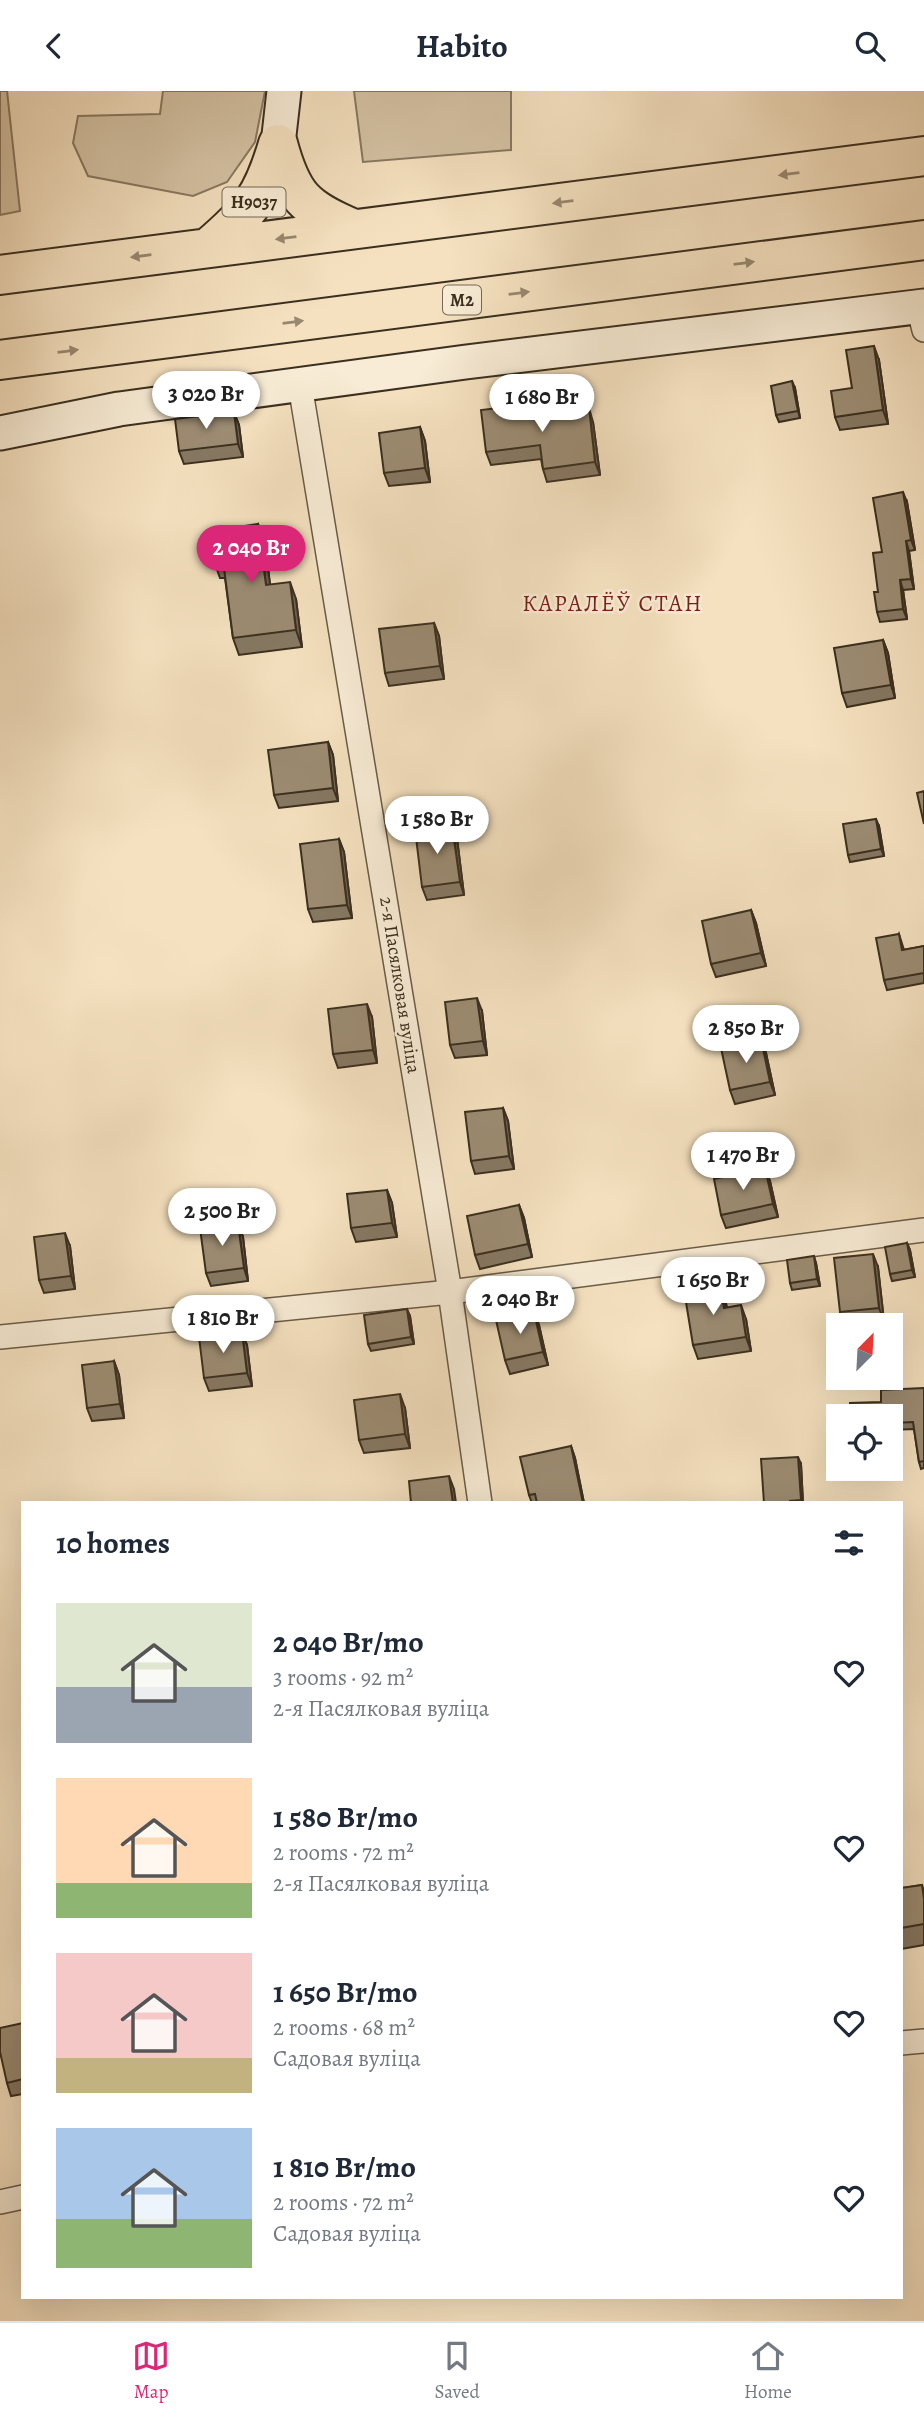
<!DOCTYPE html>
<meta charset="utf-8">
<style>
:root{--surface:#fff;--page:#f2f2f3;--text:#1f2937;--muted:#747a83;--line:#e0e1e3;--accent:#db2777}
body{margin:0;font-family:Alegreya,serif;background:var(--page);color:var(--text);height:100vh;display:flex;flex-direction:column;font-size:26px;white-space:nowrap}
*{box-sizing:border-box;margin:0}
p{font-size:23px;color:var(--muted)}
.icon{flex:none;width:38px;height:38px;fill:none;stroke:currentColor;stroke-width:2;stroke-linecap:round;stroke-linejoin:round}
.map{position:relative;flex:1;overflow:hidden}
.details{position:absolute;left:21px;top:1410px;width:882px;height:798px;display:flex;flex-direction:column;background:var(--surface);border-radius:0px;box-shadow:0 7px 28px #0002}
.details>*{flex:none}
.needle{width:46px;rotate:24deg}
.fabs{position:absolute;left:826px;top:1222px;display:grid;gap:14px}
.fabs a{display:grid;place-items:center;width:77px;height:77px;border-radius:0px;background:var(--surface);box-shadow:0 7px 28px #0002;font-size:35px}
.price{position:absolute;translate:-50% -60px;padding:0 16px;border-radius:24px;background:#fff;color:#222;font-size:23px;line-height:46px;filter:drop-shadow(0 2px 4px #0008)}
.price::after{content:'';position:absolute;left:50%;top:42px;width:21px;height:16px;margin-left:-10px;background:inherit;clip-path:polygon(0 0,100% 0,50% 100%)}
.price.on{background:var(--accent);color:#fff}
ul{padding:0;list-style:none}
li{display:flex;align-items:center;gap:21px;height:175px;padding:0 35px}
li span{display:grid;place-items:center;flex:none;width:196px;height:140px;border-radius:0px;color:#555}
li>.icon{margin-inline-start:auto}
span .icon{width:84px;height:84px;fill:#fffc;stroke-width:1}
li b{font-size:30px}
h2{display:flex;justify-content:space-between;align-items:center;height:84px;padding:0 35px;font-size:30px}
header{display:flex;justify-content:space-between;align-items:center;height:91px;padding:0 35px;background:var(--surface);font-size:32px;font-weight:700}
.dock{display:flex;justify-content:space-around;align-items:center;height:98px;border-top:2px solid var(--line);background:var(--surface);font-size:19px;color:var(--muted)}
.dock a{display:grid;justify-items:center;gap:4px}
.dock .on{color:var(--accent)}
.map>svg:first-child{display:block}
.green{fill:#d5c3a5;stroke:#887962;stroke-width:2}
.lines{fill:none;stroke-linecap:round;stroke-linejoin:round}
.minor-casing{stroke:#6a5c47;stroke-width:26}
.secondary-casing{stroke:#3b2f1f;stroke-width:37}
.trunk-casing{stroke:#3b2f1f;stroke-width:42}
.minor{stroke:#f8ecd6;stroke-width:23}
.secondary{stroke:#f8ecd6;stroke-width:33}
.trunk{stroke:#f5e1c0;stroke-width:38}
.wall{fill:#867863;stroke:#3b2f1f;stroke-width:2}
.shaded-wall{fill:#6d6250;stroke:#3b2f1f;stroke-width:2}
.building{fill:#9c8c73;stroke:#3b2f1f;stroke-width:2}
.oneway{fill:#988870}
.labels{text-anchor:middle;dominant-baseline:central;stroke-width:5;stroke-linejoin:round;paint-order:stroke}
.shield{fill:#f8ecd6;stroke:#746856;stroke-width:2}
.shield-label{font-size:18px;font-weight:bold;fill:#3b2f1f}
.street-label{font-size:19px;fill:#3b2f1f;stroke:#f8ecd6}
.quarter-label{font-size:23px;letter-spacing:2px;fill:#7a1f14;stroke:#f8ecd6}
</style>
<header><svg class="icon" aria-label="back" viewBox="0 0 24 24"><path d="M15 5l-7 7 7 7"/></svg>Habito<svg class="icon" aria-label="search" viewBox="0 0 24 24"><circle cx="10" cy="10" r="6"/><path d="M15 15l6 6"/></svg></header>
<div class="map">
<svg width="924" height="2230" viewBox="0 0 924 2230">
<rect width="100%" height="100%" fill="#f5e1c0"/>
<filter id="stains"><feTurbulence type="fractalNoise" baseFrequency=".00286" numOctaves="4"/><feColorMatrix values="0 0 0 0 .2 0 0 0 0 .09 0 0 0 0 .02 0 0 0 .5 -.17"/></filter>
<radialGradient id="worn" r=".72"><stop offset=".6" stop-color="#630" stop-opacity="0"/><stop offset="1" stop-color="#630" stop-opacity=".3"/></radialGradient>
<path class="green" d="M0 0H7L20 120 0 124Z
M163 0H265L255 51 227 91 193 105 88 85 73 52 78 25 160 23Z
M354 0H511V59L363 71Z"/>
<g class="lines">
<defs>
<path id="minor" d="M918 215 924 239
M300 294 450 1201 480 1412
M0 1246 450 1201 924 1139
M901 1952 924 1950
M0 2111 23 2106"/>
<path id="secondary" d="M278 53 284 0
M0 342 119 318 466 271 924 215"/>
<path id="trunk" d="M278 53C292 105 304 117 354 138
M209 156C250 121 263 105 278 53
M0 184 924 65
M0 269 924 149"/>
</defs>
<use href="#minor" class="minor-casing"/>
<use href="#secondary" class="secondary-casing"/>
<use href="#trunk" class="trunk-casing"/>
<use href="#minor" class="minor"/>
<use href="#secondary" class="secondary"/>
<use href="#trunk" class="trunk"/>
</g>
<path class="wall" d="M879 269 888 333 840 339 835 326 852 297Z
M795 297 800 327 779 331 776 324Z
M522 314 526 325 593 331 600 384 547 391 543 378 541 368 491 374 486 361Z
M234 321 239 334 243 366 184 373 179 360Z
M420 336 425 350 430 391 389 395 384 382Z
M907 411 915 459 909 460 914 498 903 499 907 528 880 531 877 521 882 461Z
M258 433 265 451 270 493 296 508 302 556 239 564 233 547 225 487H220L214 470Z
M434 532 439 545 444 588 389 595 385 582Z
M883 549 888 562 895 607 847 616 842 602Z
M328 651 333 664 338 710 279 717 274 704Z
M879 735 884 765 850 771 848 764Z
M457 747 464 804 427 809 422 796Z
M339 748 344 761 352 827 313 831 308 818Z
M751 819 756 832 766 875 716 886 711 873Z
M899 843 904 859 924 855V892L887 899 884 889Z
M482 920 487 964 455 967 450 954Z
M372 926 377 972 338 977 333 963Z
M766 962 775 1004 735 1013 730 999Z
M503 1017 508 1030 514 1078 475 1083 471 1070Z
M770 1090 778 1126 726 1137 721 1124Z
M387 1099 392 1112 397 1146 356 1151 351 1137Z
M519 1114 524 1127 532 1166 480 1178 475 1164Z
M243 1146 248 1190 211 1195 206 1182Z
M907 1152 910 1159 915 1186 892 1190 890 1183Z
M70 1155 75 1198 44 1202 39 1189Z
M816 1172 820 1195 792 1199 790 1192Z
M878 1176 884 1230 844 1234 840 1221Z
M720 1194 725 1207 727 1217 746 1228 751 1260 698 1268 693 1254Z
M534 1221 539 1234 548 1274 510 1283 505 1269Z
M410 1225 414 1253 371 1260 368 1253Z
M247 1254 252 1295 209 1300 204 1287Z
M114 1270 119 1284 124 1327 92 1330 87 1317Z
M924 1297V1377L921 1378 919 1371 914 1338 891 1339V1325L881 1311Z
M405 1317 410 1357 364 1362 359 1349Z
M571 1355 575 1367 584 1412H532L529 1404Z
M801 1373 803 1412H764Z
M922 1794 924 1801V1854L901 1858V1797Z
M23 1932V2003L11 2005 7 1992Z"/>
<path class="shaded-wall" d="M874 255 879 269 888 333 883 319Z
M792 290 795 297 800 327 798 320Z
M589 317 593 331 600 384 595 371Z
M234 321 239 334 243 366 238 353Z
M420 336 425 350 430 391 425 377Z
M903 401 907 411 915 459 911 449Z
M258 433 265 451 272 511 266 494Z
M906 450 909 460 914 498 911 488Z
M900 489 903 499 907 528 903 518Z
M290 491 296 508 302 556 296 539Z
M434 532 439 545 444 588 440 575Z
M883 549 888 562 895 607 891 594Z
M328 651 333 664 338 710 333 697Z
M876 728 879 735 884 765 881 758Z
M452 734 457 747 464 804 460 791Z
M339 748 344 761 352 827 347 814Z
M751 819 756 832 766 875 761 862Z
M477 907 482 920 487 964 483 950Z
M367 913 372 926 377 972 373 959Z
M761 948 766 962 775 1004 770 991Z
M503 1017 508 1030 514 1078 509 1065Z
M765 1077 770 1090 778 1126 773 1113Z
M387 1099 392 1112 397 1146 392 1132Z
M519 1114 524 1127 532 1166 528 1153Z
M238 1133 243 1146 248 1190 244 1177Z
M65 1142 70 1155 75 1198 71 1185Z
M907 1152 910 1159 915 1186 912 1179Z
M873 1163 878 1176 884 1230 879 1217Z
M814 1165 816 1172 820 1195 817 1188Z
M720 1194 725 1207 729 1231 724 1217Z
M741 1214 746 1228 751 1260 746 1246Z
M407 1218 410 1225 414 1253 411 1246Z
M534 1221 539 1234 548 1274 543 1261Z
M242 1241 247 1254 252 1295 247 1282Z
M114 1270 119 1284 124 1327 120 1313Z
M400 1303 405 1317 410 1357 405 1343Z
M571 1355 575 1367 584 1412H583Z
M798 1366 801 1373 803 1412H802L801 1409Z
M449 1385 454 1398 456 1412H453Z"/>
<path class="building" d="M874 255 883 319 835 326 831 300 852 297 846 259Z
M792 290 798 320 776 324 771 295Z
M522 314 524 325 589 317 595 371 543 378 540 354 486 361 481 319Z
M234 321 238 353 179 360 175 328Z
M420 336 425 377 384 382 379 342Z
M903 401 911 449 906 450 911 488 900 489 903 518 877 521 874 501H878L873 462 882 461 873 407Z
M258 433 266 494 290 491 296 539 233 547 223 469 214 470 210 440Z
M434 532 440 575 385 582 379 538Z
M883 549 891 594 842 602 834 557Z
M328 651 333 697 274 704 268 659Z
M924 700V733L917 702Z
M876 728 881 758 848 764 843 733Z
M452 734 460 791 422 796 415 738Z
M339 748 347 814 308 818 300 753Z
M751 819 761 862 711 873 702 830Z
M899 843 902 859 924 855V882L884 889 876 847Z
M477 907 483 950 450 954 445 911Z
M367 913 373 959 333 963 328 918Z
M761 948 770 991 730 999 721 957Z
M503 1017 509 1065 471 1070 465 1021Z
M765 1077 773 1113 721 1124 714 1088Z
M387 1099 392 1132 351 1137 347 1103Z
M519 1114 528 1153 475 1164 467 1125Z
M238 1133 244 1177 206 1182 200 1137Z
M65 1142 71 1185 39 1189 34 1146Z
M907 1152 912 1179 890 1183 885 1156Z
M873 1163 879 1217 840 1221 834 1167Z
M814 1165 817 1188 790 1192 787 1169Z
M720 1194 724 1217 741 1214 746 1246 693 1254 684 1199Z
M407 1218 411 1246 368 1253 364 1224Z
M534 1221 543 1261 505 1269 496 1229Z
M242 1241 247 1282 204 1287 199 1246Z
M114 1270 120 1313 87 1317 82 1274Z
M924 1297V1370L919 1371 913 1331 891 1332V1325H850V1312L881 1311V1299Z
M400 1303 405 1343 359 1349 354 1309Z
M571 1355 583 1412H537L535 1403 529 1404 520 1366Z
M798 1366 801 1409 790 1410V1412H764L761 1368Z
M449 1385 453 1412H411L409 1390Z
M922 1794 924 1808V1833L901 1837V1797Z
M23 1932V1988L7 1992 0 1961V1937Z"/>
<defs><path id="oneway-solid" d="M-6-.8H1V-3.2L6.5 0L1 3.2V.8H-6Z" transform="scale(1.75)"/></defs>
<g class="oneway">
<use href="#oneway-solid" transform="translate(789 83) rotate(173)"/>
<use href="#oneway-solid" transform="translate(563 111) rotate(173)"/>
<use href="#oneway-solid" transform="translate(286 147) rotate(173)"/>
<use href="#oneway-solid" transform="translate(141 165) rotate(172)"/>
<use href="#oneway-solid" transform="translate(744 172) rotate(-7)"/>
<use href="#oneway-solid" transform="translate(519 202) rotate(-7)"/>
<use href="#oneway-solid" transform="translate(293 231) rotate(-7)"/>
<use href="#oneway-solid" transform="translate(68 260) rotate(-7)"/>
</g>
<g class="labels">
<g class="shield">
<rect x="222.5" y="96.5" width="63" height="29" rx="5"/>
<rect x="443" y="194.5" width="38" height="29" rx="5"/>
</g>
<g class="shield-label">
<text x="254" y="111">Н9037</text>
<text x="462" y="209">М2</text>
</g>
<g class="street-label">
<text transform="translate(400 894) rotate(81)">2-я Пасялковая вуліца</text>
</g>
<g class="quarter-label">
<text x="613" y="512">КАРАЛЁЎ СТАН</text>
</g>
</g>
<rect width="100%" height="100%" filter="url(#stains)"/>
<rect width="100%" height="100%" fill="url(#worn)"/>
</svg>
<div class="fabs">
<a><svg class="needle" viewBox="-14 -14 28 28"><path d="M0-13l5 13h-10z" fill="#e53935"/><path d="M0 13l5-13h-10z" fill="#747a83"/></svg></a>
<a><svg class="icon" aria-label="locate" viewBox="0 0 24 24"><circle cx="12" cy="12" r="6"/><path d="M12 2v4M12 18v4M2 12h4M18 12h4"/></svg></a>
</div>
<b class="price" style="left:206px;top:340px">3 020 Br</b>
<b class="price" style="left:542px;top:343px">1 680 Br</b>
<b class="price on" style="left:251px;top:494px">2 040 Br</b>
<b class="price" style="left:437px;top:765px">1 580 Br</b>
<b class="price" style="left:746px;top:974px">2 850 Br</b>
<b class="price" style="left:743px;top:1101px">1 470 Br</b>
<b class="price" style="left:222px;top:1157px">2 500 Br</b>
<b class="price" style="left:713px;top:1226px">1 650 Br</b>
<b class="price" style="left:520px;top:1245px">2 040 Br</b>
<b class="price" style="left:223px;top:1264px">1 810 Br</b>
<section class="details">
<h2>10 homes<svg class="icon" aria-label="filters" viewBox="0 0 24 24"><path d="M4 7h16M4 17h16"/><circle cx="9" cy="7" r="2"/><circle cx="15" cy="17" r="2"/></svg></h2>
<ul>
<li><span style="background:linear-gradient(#dfe7d0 60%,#9aa5b1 0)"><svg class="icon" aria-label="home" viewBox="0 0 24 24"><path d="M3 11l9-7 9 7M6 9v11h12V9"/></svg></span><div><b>2 040 Br/mo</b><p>3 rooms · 92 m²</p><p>2-я Пасялковая вуліца</p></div><svg class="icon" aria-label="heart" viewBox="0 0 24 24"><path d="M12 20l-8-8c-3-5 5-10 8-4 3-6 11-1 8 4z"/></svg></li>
<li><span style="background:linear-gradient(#ffd9b3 75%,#8fb573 0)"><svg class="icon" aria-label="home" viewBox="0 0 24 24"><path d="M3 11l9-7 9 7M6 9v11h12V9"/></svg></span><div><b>1 580 Br/mo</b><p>2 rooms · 72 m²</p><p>2-я Пасялковая вуліца</p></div><svg class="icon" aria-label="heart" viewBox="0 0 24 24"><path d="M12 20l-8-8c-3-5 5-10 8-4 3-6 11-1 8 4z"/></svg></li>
<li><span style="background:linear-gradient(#f6c9c9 75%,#c2b280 0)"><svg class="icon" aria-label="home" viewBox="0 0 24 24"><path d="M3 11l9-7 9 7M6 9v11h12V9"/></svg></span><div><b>1 650 Br/mo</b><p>2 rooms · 68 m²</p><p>Садовая вуліца</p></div><svg class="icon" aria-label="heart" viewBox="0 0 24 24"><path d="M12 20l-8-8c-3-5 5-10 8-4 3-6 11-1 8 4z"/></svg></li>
<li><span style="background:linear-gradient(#a9c7e8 65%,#8fb573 0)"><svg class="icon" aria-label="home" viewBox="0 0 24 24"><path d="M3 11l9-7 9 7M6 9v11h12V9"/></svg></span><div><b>1 810 Br/mo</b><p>2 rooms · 72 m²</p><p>Садовая вуліца</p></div><svg class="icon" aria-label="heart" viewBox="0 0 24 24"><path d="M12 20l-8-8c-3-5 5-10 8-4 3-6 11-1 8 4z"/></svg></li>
</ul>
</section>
</div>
<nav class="dock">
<a class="on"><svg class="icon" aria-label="map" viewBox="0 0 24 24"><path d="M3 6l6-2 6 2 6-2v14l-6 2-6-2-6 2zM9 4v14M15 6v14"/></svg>Map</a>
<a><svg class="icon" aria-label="saved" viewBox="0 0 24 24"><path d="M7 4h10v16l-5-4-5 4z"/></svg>Saved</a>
<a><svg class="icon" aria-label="home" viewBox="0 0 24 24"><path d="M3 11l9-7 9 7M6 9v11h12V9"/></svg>Home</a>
</nav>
